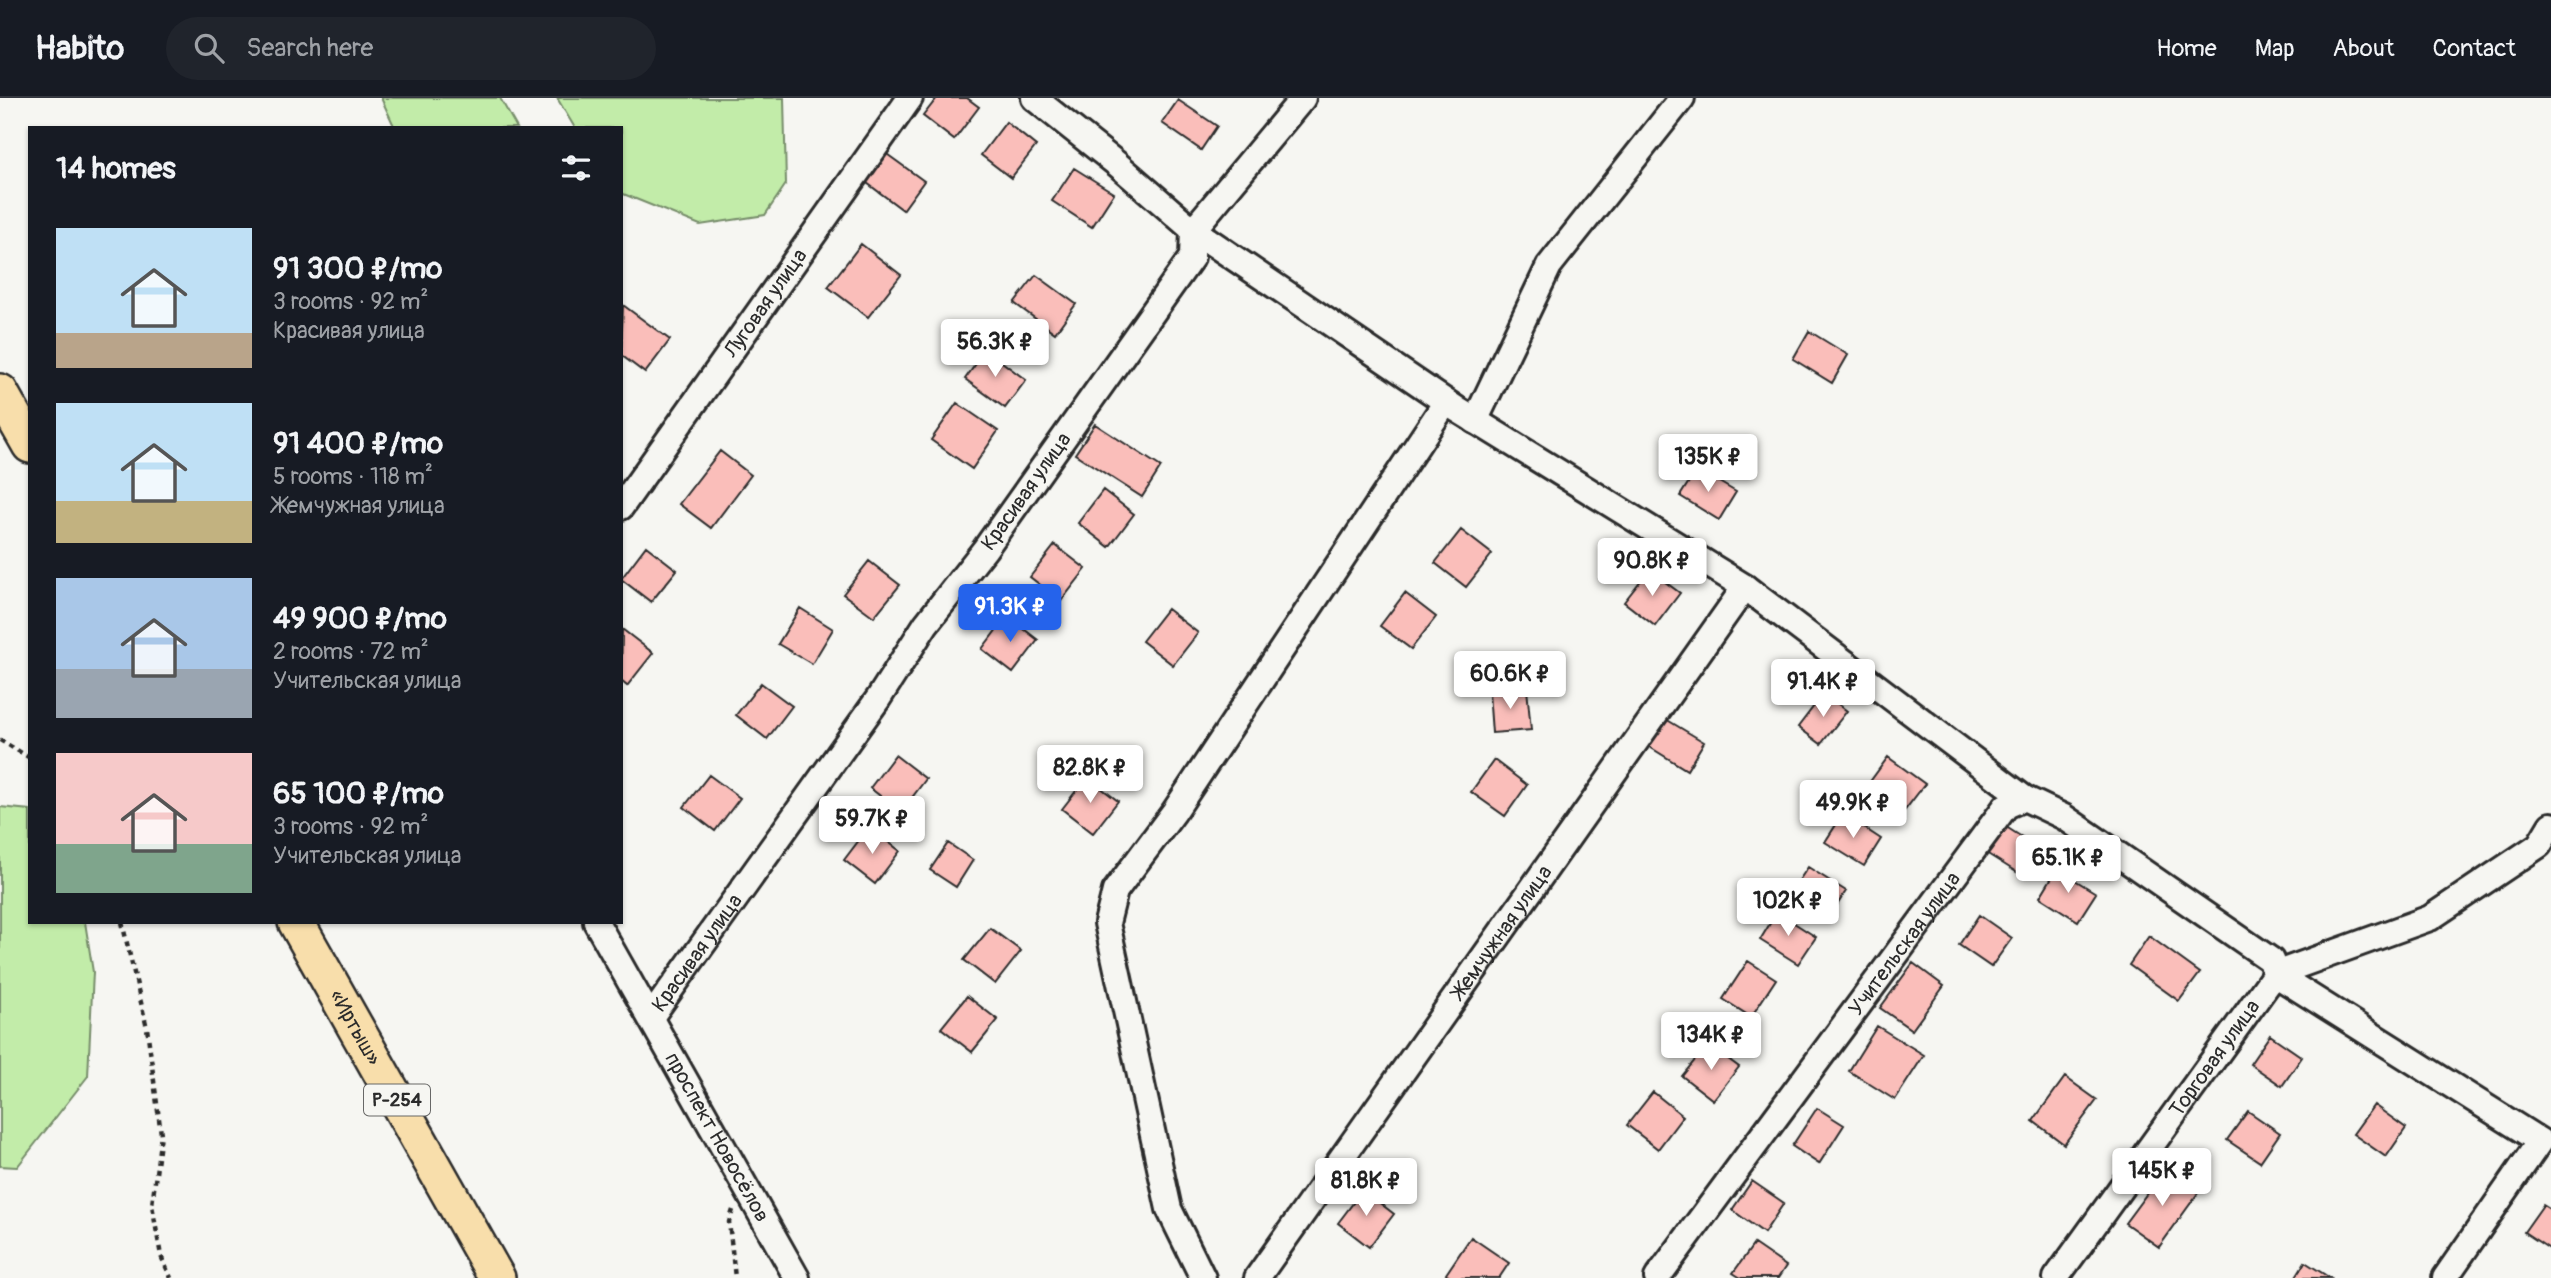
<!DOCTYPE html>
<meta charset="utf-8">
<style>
:root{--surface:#171b24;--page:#20242c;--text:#f1f3f6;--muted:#9ea1a6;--line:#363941;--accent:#2563eb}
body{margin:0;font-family:Pangolin,sans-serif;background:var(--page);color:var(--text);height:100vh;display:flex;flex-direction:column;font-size:26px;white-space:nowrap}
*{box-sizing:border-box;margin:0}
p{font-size:23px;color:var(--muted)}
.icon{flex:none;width:38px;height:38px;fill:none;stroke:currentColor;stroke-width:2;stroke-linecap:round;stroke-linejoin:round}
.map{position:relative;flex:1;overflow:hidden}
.panel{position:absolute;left:28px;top:28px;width:595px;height:798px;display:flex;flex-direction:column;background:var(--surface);border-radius:0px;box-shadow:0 2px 5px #0004}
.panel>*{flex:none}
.price{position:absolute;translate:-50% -60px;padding:0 16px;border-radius:7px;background:#fff;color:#222;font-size:23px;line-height:46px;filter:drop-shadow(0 2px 4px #0008)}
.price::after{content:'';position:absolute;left:50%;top:42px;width:21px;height:16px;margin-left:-10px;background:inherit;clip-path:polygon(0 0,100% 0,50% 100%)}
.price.active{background:var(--accent);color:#fff}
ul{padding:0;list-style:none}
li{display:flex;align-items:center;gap:21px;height:175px;padding:0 28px}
li span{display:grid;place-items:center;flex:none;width:196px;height:140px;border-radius:0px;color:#555}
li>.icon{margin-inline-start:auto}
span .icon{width:84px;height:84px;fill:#fffc;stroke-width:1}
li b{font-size:30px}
h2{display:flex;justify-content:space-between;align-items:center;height:84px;padding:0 28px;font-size:30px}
header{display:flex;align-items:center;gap:42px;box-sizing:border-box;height:98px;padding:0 35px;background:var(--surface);border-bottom:2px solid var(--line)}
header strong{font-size:33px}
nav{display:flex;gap:38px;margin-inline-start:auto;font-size:24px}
.search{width:490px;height:63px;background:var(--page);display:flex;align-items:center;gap:18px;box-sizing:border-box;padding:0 24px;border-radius:38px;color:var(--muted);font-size:26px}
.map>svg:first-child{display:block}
.green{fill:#c2eca9;stroke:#768c6a;stroke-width:2}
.building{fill:#fabeba;stroke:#2b2b2b;stroke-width:2}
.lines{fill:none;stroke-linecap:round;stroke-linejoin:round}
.minor-casing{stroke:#2b2b2b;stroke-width:30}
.highway-casing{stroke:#2b2b2b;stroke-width:40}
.path{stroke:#2b2b2b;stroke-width:4.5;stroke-dasharray:5 5;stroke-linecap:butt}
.minor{stroke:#f6f6f2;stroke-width:24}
.highway{stroke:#f8deab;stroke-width:35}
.labels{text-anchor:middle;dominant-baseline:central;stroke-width:7;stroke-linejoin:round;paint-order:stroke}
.shield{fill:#f6f6f2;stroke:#686867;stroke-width:2}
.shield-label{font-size:19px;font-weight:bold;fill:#2b2b2b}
.street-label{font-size:21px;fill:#2b2b2b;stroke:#f6f6f2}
</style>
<header>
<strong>Habito</strong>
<div class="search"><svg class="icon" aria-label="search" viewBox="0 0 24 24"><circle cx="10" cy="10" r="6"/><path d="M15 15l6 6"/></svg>Search here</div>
<nav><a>Home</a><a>Map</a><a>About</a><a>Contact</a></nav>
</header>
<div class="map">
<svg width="2551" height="1180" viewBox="0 0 2551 1180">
<rect width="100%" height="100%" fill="#f6f6f2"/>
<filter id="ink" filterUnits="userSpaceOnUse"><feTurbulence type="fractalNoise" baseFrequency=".0143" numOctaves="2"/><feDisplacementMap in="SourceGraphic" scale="14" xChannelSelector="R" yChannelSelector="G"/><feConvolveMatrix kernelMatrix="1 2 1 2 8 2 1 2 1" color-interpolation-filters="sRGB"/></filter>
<g filter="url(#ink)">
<path class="green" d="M381 0H500L517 30H395Z
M557 0H784L786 86 765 117 700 127 621 95V30H575Z
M0 709 30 712V824H85L93 874 88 978 17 1069 0 1068Z"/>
<path class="building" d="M937 0H967L979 9 954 42 923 18Z
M1178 2 1217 28 1201 52 1162 25Z
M1006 24 1036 48 1011 80 981 57Z
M884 54 924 83 903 112 863 82Z
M1074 70 1114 95 1092 129 1052 103Z
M861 146 901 177 868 219 828 189Z
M1036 177 1076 206 1055 235 1014 205Z
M623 207 670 242 645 275 621 257Z
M1809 233 1848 257 1832 285 1793 261Z
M986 252 1026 282 1005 310 965 281Z
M957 305 998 333 972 371 931 342Z
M1095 326 1161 369 1142 399 1075 356Z
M720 353 751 377 711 430 679 406Z
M1697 371 1736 394 1719 422 1680 398Z
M1103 392 1134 416 1109 449 1078 425Z
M1461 432 1492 456 1466 489 1435 465Z
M1055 447 1086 471 1061 503 1030 479Z
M646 448 677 472 651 504 621 481Z
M869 463 900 487 874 519 843 496Z
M1649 472 1680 495 1655 528 1624 504Z
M1405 495 1436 519 1411 551 1380 528Z
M800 510 833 531 812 566 778 546Z
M1167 511 1198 535 1173 567 1142 543Z
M1007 518 1038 542 1013 575 982 551Z
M622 531 653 555 627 588 621 583Z
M761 585 792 608 767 641 736 617Z
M1527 591 1531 632 1492 635 1489 594Z
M1824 595 1847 613 1821 646 1798 629Z
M1664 620 1704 644 1687 672 1648 648Z
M895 657 926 681 901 714 870 690Z
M1888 659 1925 686 1905 712 1869 685Z
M1494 662 1527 687 1505 718 1471 694Z
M709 677 740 700 715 733 684 709Z
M1087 679 1118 703 1093 735 1062 711Z
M1843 716 1881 741 1864 768 1825 744Z
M2000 725 2039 750 2021 777 1983 753Z
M869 729 900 753 875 786 844 762Z
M948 745 973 762 956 789 930 772Z
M1808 769 1846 793 1829 820 1790 796Z
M2057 771 2096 795 2078 823 2040 799Z
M1777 814 1816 839 1798 866 1760 842Z
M1979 817 2012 840 1991 869 1959 847Z
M990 830 1021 853 995 886 964 862Z
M2149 838 2200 875 2179 903 2129 867Z
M1748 863 1776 881 1751 919 1723 901Z
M1913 865 1944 888 1912 932 1880 910Z
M967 898 998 922 972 954 941 930Z
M1877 928 1924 957 1895 1002 1849 973Z
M2270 937 2302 959 2282 988 2250 966Z
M1708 946 1739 969 1713 1002 1682 978Z
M2065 979 2097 1002 2064 1046 2033 1023Z
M1653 994 1683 1018 1658 1051 1627 1027Z
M2374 1007 2406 1030 2386 1059 2353 1036Z
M1817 1010 1844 1027 1819 1066 1792 1048Z
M2248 1013 2280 1035 2260 1064 2227 1042Z
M2165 1071 2198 1095 2159 1149 2125 1125Z
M1752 1083 1784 1105 1764 1135 1732 1112Z
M1363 1092 1394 1116 1369 1149 1338 1125Z
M2543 1107 2551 1112V1152L2524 1134Z
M1471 1139 1509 1165 1499 1180H1451L1446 1176Z
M1754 1146 1786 1168 1778 1180H1741L1733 1175Z
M2305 1164 2330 1180H2295Z"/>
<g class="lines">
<defs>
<g id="minor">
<path d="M1303 0 1193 132 1458 312 1745 489 2024 700"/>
<path d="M1475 323 1549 168 1682 0"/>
<path id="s1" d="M621 409 910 0"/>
<path id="s2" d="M596 824 797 1180"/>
<path d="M2275 876 2540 1043 2445 1180"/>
<path d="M2275 876 2430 820 2539 747 2551 727"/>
<path id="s3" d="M651 919 878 601 926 526 985 451 1192 159 1193 132 1117 66 1034 0"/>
<path d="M1203 1180 1169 1111 1107 825 1115 793 1174 714 1446 304"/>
<path id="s4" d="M1257 1180 1745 489"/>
<path id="s5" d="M1657 1180 2006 708 2024 700 2064 719 2271 862 2275 876"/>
<path id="s6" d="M2056 1180 2275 876"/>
</g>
<g id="highway">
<path d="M0 294 30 347"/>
<path id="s7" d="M296 824 497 1180"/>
</g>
</defs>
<use href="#minor" class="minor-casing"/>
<use href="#highway" class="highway-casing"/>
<path class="path" d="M0 642 30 660
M122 824 147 930 161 1036 152 1107 161 1158 171 1180
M733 1112 729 1124 735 1180"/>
<use href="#minor" class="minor"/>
<use href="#highway" class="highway"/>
</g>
</g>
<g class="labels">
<rect class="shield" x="364" y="986.5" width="66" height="31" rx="5"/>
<g class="shield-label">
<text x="397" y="1002">Р-254</text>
</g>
<g class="street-label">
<text stroke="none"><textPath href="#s1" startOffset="250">Луговая улица</textPath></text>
<text stroke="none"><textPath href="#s3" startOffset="646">Красивая улица</textPath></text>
<text stroke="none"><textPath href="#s4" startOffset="424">Жемчужная улица</textPath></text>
<text stroke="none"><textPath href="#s5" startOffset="416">Учительская улица</textPath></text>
<text stroke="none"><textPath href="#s3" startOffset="79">Красивая улица</textPath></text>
<text stroke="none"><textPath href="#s7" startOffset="121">«Иртыш»</textPath></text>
<text stroke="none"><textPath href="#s6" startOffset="271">Торговая улица</textPath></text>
<text stroke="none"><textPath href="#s2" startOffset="247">проспект Новосёлов</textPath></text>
</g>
</g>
</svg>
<b class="price" style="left:995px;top:281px">56.3K ₽</b>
<b class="price" style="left:1708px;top:396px">135K ₽</b>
<b class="price" style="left:1652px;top:500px">90.8K ₽</b>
<b class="price active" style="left:1010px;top:546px">91.3K ₽</b>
<b class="price" style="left:1510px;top:613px">60.6K ₽</b>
<b class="price" style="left:1823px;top:621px">91.4K ₽</b>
<b class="price" style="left:1090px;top:707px">82.8K ₽</b>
<b class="price" style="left:1853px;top:742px">49.9K ₽</b>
<b class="price" style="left:872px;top:758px">59.7K ₽</b>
<b class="price" style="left:2068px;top:797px">65.1K ₽</b>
<b class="price" style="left:1788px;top:840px">102K ₽</b>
<b class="price" style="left:1711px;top:974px">134K ₽</b>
<b class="price" style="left:2162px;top:1110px">145K ₽</b>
<b class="price" style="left:1366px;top:1120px">81.8K ₽</b>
<section class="panel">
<h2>14 homes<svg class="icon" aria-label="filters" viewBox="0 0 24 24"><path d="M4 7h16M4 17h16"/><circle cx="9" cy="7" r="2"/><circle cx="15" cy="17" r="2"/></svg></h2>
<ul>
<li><span style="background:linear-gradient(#bfe0f5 75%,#b9a48a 0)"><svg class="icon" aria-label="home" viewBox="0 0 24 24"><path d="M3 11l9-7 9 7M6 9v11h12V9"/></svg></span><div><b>91 300 ₽/mo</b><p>3 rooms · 92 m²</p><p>Красивая улица</p></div></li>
<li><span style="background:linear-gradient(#bfe0f5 70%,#c2b280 0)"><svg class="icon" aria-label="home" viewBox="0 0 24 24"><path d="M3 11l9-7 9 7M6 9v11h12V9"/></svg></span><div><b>91 400 ₽/mo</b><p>5 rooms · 118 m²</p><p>Жемчужная улица</p></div></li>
<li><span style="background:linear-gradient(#a9c7e8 65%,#9aa5b1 0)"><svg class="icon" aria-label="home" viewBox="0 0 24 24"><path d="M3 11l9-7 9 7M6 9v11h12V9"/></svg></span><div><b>49 900 ₽/mo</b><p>2 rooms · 72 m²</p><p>Учительская улица</p></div></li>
<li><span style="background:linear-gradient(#f6c9c9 65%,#7fa58c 0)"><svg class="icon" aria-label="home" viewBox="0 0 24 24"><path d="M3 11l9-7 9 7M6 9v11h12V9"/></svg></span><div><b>65 100 ₽/mo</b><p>3 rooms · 92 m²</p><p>Учительская улица</p></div></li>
</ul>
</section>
</div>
